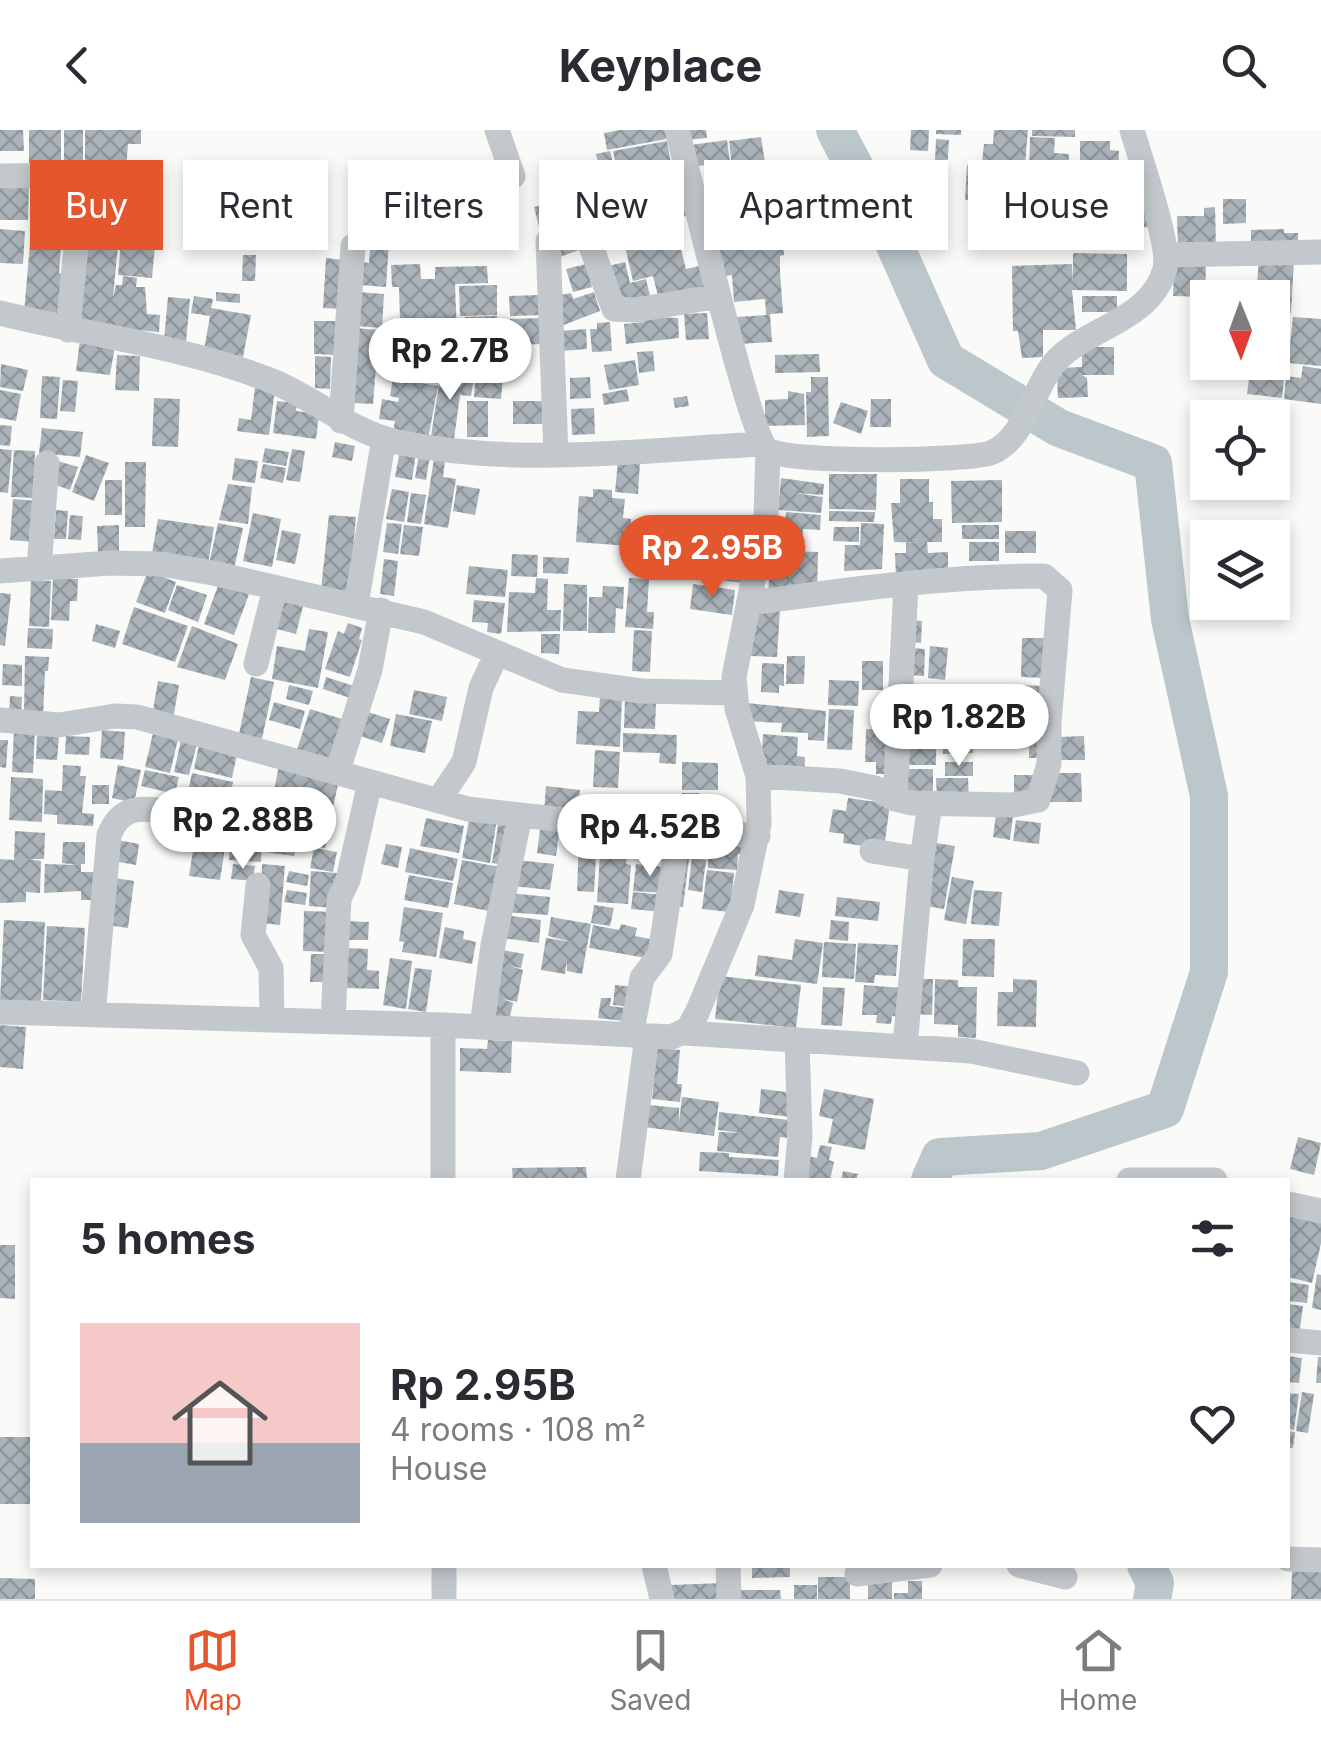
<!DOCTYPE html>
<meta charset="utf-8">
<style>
:root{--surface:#fff;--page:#f7f7f7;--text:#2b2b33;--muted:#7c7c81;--line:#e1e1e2;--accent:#e4572e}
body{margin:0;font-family:Inter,sans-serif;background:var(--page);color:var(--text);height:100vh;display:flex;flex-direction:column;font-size:38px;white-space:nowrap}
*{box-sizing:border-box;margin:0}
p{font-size:32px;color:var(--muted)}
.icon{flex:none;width:55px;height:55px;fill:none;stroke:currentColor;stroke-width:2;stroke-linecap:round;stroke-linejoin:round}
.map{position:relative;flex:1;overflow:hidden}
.drawer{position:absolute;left:30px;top:1048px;width:1260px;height:390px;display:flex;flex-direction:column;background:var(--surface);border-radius:0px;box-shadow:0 5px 15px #0003}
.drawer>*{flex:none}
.hud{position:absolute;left:30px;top:30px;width:1262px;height:90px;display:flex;gap:20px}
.needle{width:65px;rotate:179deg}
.controls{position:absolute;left:1190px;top:150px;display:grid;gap:20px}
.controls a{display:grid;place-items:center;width:100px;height:100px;border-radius:0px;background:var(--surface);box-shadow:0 5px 15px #0003;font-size:50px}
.price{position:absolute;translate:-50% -85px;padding:0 22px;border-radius:35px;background:#fff;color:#222;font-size:32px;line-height:65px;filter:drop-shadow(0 2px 5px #0008)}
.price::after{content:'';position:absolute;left:50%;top:60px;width:30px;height:22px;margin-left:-15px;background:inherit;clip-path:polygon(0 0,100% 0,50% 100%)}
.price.selected{background:var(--accent);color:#fff}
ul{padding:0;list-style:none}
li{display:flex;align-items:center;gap:30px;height:250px;padding:0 50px}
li+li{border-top:2px solid var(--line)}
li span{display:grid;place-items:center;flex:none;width:280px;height:200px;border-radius:0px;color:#555}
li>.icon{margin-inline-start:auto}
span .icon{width:120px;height:120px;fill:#fffc;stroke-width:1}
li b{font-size:42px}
h2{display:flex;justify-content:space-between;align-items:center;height:120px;padding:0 50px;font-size:42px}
.chip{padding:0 35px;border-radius:0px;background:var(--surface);box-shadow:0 5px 15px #0003;font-size:35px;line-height:90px}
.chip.selected{background:var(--accent);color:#fff}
header{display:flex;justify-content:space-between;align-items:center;height:130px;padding:0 50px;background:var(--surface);font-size:45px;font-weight:700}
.tab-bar{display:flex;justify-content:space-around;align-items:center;height:140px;border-top:2px solid var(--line);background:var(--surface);font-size:28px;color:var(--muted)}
.tab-bar a{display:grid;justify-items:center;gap:5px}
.tab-bar .selected{color:var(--accent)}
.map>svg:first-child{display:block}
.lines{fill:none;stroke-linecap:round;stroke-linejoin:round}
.river{stroke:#bbc7cb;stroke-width:38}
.building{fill:url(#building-cross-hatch)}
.minor{stroke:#c3c8cc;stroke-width:25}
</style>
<header><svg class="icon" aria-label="back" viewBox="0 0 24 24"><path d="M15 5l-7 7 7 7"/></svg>Keyplace<svg class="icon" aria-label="search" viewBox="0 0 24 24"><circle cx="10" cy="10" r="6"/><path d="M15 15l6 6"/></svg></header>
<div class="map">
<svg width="1321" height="1469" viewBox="0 0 1321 1469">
<defs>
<pattern id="building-cross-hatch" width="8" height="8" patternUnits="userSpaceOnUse" patternTransform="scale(2.5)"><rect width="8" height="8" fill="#aab3b9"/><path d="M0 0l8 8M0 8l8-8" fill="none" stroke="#8e969c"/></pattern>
</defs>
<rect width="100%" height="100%" fill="#fafaf8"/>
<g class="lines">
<path class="river" d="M835 0 889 102 946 230 1059 298 1153 333 1170 489 1209 666V842L1165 979 1041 1021 940 1027 930 1050
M1146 1435 1155 1453 1152 1469"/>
</g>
<path class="building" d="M0 0H23L24 21H0Z
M29 0H61V40H29Z
M64 0H83V37H64Z
M85 0H141V14H128L126 40H85Z
M620 0H665L667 9 607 20 604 3Z
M685 0H706L707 8 686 10Z
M911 0H929L928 21 910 20Z
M936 0H961V5L936 4Z
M994 0H1028L1025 34 982 32 984 14H993Z
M1032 0H1075V7L1032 6Z
M761 7 765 33 732 37 729 11Z
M1030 7 1055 8 1054 23 1069 24 1066 76 1033 75 1034 43H1029Z
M936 9 949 10 947 41 925 40 926 30 935 31Z
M727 10 731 39 752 37 754 50 745 51 748 75 704 81V43L712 42 711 34 693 37 691 15Z
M667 11 672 40 619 50 613 21Z
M1080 11H1110V20L1119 21 1118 46 1080 45Z
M610 21 615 41 601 44 596 24Z
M967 35 1022 37 1021 72 965 70Z
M681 42 691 85 663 91 653 49Z
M34 52 59 54 56 98 31 96Z
M0 53 29 54 28 90H0Z
M115 67 149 68 148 112 114 111Z
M609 68 620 107 604 111 594 73Z
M64 69 87 70 85 104 62 102Z
M1223 69H1246V93L1223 94Z
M565 70 569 88 556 91 559 101 541 105 534 77Z
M1105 71 1141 72 1140 79H1145V88H1152L1151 97 1103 98 1144 99 1143 118 1075 115 1076 77 1104 78Z
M89 73H111L112 111H90Z
M240 74 241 90 193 93 192 76Z
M767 76 769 109H783L784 125 780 126V142L783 183 770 184 772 212 738 214 737 187 766 185 765 169 734 172 732 145 725 146 723 130H716L715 80Z
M1215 77 1216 117 1178 118 1177 86H1204V78Z
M643 98 645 107 676 100 686 139 704 135 710 157 659 170 653 146 633 151 622 103Z
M0 99 25 101 23 134 0 133Z
M1284 99V103H1298V120L1251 121V100Z
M572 100 579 120 560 127 553 107Z
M31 102 62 104 59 143 67 144 64 186 24 183Z
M371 109 389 110 386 157 360 155 362 132 369 133Z
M84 112 118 115 113 168 116 155H122L123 146 137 148 136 157H145L147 184 160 185 159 202 74 194Z
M121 113 155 115 152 148 118 145Z
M1073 123 1127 124V161L1072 160 1076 200H1043V227L1022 228 1018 201H1013L1012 136 1072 134 1073 154Z
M243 125H256L255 151H242Z
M326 128 342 130 339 179 323 178Z
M1259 129 1294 130 1291 183 1272 182V168H1261L1262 155H1257Z
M625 132 630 153 646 149 651 170 618 178 608 136Z
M1174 133 1206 134 1205 167 1173 166Z
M420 134 421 149H435V137L487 136 488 153 455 154 457 206 436 207V188L400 190 399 157H392L391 135Z
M586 134 592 157 573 162 566 139Z
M497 155V185L460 186 459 156Z
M216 162 240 164V173L216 171Z
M359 162 384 164 382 198 357 196Z
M594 162 600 181 561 196 558 172 563 171 561 165 571 163 573 169Z
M539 165 544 185 510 186 509 166Z
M194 166 213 169 211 178 251 185 243 227 204 220 210 186 191 183Z
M1082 166H1117V182H1082Z
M168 167 190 169 186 212 164 210Z
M707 183 709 209 686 210 684 184Z
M1272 185 1290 187 1288 210 1272 208Z
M497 186 498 201H465V187Z
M644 187 678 188 679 208 626 214 624 194 644 192Z
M1293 187 1321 189V236L1288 233Z
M543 188 544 214 511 215 510 189Z
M314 191H342L336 225 314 224Z
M610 192 612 221 592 222 590 199H597V193Z
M354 198 379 200 373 274 351 273Z
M586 199 587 219 561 221 559 201Z
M387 200 406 201 405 222 386 221Z
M80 210 115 216 110 245 76 241Z
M1082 217H1114V245H1082L1087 248 1088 267 1058 268 1057 245H1062L1061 238 1082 237Z
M653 221 655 241 639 243 637 222Z
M404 223 424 224 423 248 402 247Z
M819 224 820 242 775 243V225Z
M117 225 140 226 139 261 115 260Z
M315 226 331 227 330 259 315 258Z
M635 230 639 255 609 260 604 235Z
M477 232 504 234 501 269 474 267Z
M1221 232H1247L1246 239 1221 237Z
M1 234 28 240 23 261 0 257Z
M1251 235 1285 239 1282 268 1247 264Z
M1303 236 1321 239V274L1284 269 1286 246 1301 248Z
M441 241 474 246 471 266 460 265 454 309 431 306Z
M42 246 60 247 57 289 40 288Z
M590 247 591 268 570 269V248Z
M811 247H828L829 306 807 307 806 262H811Z
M393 248 438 256 428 309 393 302 395 291 379 289 382 269 398 272 399 268 390 266Z
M63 250 78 251 75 282 60 281Z
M255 257 275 259 269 305 237 301 239 288 251 290Z
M627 259 629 271 604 275 602 264Z
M0 260 21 264 16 291 0 288Z
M788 261 804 264 805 295 765 296V270L788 269Z
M687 266 689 276 675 278 673 268Z
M154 268 180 269 178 317 152 316Z
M871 269H891V297H870Z
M277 271 297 273 296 281 319 284 316 309 273 303Z
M467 271H488V307H467Z
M513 271H548V284H542V294H513Z
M841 272 868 281 861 304 833 293Z
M594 278 595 304 572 305 571 279Z
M0 295 12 296 10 316 0 315Z
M42 298 83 302 80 327 39 323Z
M335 312 355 316 352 331 332 327Z
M265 318 289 322 286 336 262 332Z
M0 319 12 320 8 363 0 362Z
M292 319 305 321 300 352 286 350Z
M14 320 35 321 34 368 11 367Z
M400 320 416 323 412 350 395 347Z
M419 324 430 326 426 350 415 348Z
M86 325 109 333 94 371 72 362Z
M235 328 258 331 255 353 232 350Z
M434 328 445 330 443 347 456 349 448 398 424 394Z
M58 331 78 337 70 360 50 353Z
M618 331 640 332 638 364 615 362Z
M125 332H146L145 397H125Z
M263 334 286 338 283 353 260 348Z
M829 344H877L876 380 829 379Z
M781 348 824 354 823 365 794 363 823 367 821 383 778 380Z
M900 349H929V372H933V389H942V412H927L928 423 948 422V447H896L895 423H906V413H919L894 412 891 373H900Z
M105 350H122V385H105Z
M1002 350V392L952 393 951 351Z
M228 354 252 357 248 394 219 390Z
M457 355 480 359 475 385 453 381Z
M392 359 409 362 404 392 386 389Z
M593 359 612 360V368L625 369 623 388 631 389 629 416 576 412 579 366 593 367Z
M411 363 426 365 421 394 407 392Z
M13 369 38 371 35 412 10 410Z
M56 380 68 381 66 409H54Z
M829 381 875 382 874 392 829 391Z
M786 382 821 385 820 400 803 399 801 419 783 417Z
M253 383 281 389 272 437 243 431Z
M70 385 83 386 81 410 68 409Z
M329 385 356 387 349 462 321 459Z
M158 389 214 397 208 434 152 423Z
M218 393 243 398 234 439 209 434Z
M387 393 402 394 398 424 383 422Z
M861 393 884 394 882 439 844 441 845 415H860Z
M119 395V421L98 422 97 396Z
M404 395 423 397 419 426 400 424Z
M962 395H999V409H962Z
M676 397 698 400 690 446 643 439 649 405 674 409Z
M834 397H859V412L833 411Z
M282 400 301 404 295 434 276 430Z
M1005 401H1036V423H1005Z
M712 409 734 411 733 417 749 419 745 453 693 447 696 423 711 425Z
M969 412H999V431H969Z
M787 421 818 422 817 463 768 464 770 436 787 438Z
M512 424 538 425 537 447 511 446Z
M543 427 569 428 568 444 543 443Z
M384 429 398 431 394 466 380 464Z
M469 436 508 440 505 467 466 464Z
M148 441 176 452 165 483 136 472Z
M53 448 78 449 77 471H70L69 491 51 490Z
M536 448 548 449 547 480H561L560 501 507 502 509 462 535 463Z
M629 448 649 449 647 482H654L653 499 625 497Z
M31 450 51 451 49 497 29 496Z
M219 453 249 464 234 505 204 494Z
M564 454 587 455V501H563Z
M693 454 735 460 732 485 690 479Z
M177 455 207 465 198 492 168 480Z
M603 456 624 457 623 479 616 478 615 503H588L589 467H602Z
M0 463 11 464 5 516 0 515Z
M474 470 505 473 501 504 487 502 488 493 472 492Z
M284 471 303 476 296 504 277 499Z
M134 477 188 496 175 532 122 514Z
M754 478 780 479 777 527 751 526Z
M911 490 922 491 921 513 909 512Z
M348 493 362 498 359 509 362 510 350 547 325 539 338 501 344 504Z
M96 494 120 501 115 518 92 511Z
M192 496 238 514 225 550 177 537Z
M28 498 53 499 52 519 27 518Z
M309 499 328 502 318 558 272 549 277 516 305 521Z
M634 500 652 501 650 542 632 541Z
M541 504H560L559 524 541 523Z
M1022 508H1046L1045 548 1021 547Z
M930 516 948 518 945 550 928 548Z
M910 518 925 519 924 546 908 545Z
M25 526 49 527 48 541H45L43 587 24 586Z
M787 526H805L804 554H786Z
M862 531H883V560H862Z
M762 533 784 534V556L779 555V563L761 562Z
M3 534 22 535V556L2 555Z
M251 547 274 552 262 609 239 604Z
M326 547 354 556 350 568 323 559Z
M829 550 859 551 858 576 828 575Z
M158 551 179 555 173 589 152 586Z
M289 555 313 561 309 575 286 569Z
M1021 555 1043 556 1042 567H1021Z
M414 560 447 567 442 591 409 584Z
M600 565 622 566 620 617 576 614 578 581 599 582Z
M10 566 22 567 21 585 9 584Z
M913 566 943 569 941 586 912 583Z
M625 568 656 573 655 599 624 598Z
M947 568 970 570 969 587 946 585Z
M1011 570 1043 571V594L1011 593Z
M274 572 305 581 300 599 269 590Z
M747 573 826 581 824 611 808 610V603L781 602 782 593 746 591Z
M310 579 342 589 328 633 296 623Z
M829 579 854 580 852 620 827 619Z
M368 582 390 589 382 613 360 606Z
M396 584 432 591 425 623 390 616Z
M971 595 973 623 943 624 942 597Z
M1029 596H1047L1046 628H1029Z
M910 597H936V635H904Z
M14 599 35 600 33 643 12 642Z
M154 599 179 605 170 643 145 637Z
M866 599 885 600V612H895L894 644H876V632H865Z
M102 600 125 602 123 630 100 628Z
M623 603 677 605 676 634 659 633 660 623 623 622Z
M763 604 798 607 797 626 805 627 804 645 761 641Z
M37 605 59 606 57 630 36 629Z
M66 606 90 607 89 625 65 624Z
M182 606 198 610 189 645 174 642Z
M1084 606 1085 630H1059V607Z
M0 610H8L6 638 0 637Z
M199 615 237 624 232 648 194 639Z
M595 620 620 622 618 658 593 657Z
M682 632 718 633V660H682Z
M945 632H973V646H945Z
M63 635 81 636 80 646H86L82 683 94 684 93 696 57 694V685L44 684 45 660 62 661Z
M118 635 141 640 134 673 112 668Z
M279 635 339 650 332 682 312 678 314 664 311 679 291 675 290 680 271 677Z
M903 639H933V668L902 667Z
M145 640 179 647 175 664 141 656Z
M192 643 233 652 229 671 188 662Z
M1049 643H1081L1082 672H1049Z
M1014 645H1034L1035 667H1014Z
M11 647 43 649 42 692 9 690Z
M936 648H968L969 670H937Z
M92 655H109V674H92Z
M546 656 580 660 577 686 544 682Z
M682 663H699L698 677H716L715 691 681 690Z
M848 668 890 674 884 719 843 713 844 704 829 702 833 679 846 681Z
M199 681 230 686 220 750 189 746Z
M312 681 331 685 325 718 307 715 308 701 305 712 297 711 294 726 264 722 270 693 310 696Z
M996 684 1013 686 1010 710 993 707Z
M470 685 497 689 490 733 462 728Z
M426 688 464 696 459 723 420 716Z
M499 689 515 692 508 735 492 733Z
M1016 690 1041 693 1039 714 1013 711Z
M541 692 560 695 556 726 537 723Z
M231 693 264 695 263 708 231 706Z
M15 701 45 703 44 729H28L41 731 40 763 26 762V772L0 773V729L14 730Z
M601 701 632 704 631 722 599 720Z
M643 703 673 705 671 730 641 727Z
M579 709 597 710 594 762 577 761Z
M709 709 747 710 746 724H738L737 740 708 738Z
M117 710 139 714 136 735 113 731Z
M63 712H85V734H81V742H96L95 770H81V761L44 763 45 734 77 735 62 733Z
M230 712 262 714 261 732 229 730Z
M930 712 955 716 944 779 920 775Z
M386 714 402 717 398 738 381 734Z
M314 718 337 722 333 742 310 738Z
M410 718 458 729 453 751 405 742Z
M600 724 627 725 626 734 631 735 628 774 597 772Z
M678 728 689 729 683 777 673 776Z
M692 728 706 730 702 762 688 760Z
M462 730 505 738 489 781 454 774Z
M516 730 554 734 550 760 513 756Z
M233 734 255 736 253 751 231 749Z
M262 734 285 736 280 795 261 793Z
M636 734 666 737 664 763 633 761Z
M707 740 734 743 730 782 702 779Z
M289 741 309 745 307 756 286 752Z
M311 741 337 743 334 778 309 776Z
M409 745 453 753 448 778 404 770Z
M952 747 974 751 966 794 944 790Z
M114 748 134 751 128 798 108 795Z
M287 760 307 763 305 775 284 772Z
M779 760 804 764 800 787 775 783Z
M974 760 1002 762 999 796 971 794Z
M633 762 664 765 662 782 631 779Z
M508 763 550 767 548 785 506 782Z
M837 767 880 772 878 791 835 786Z
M594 775 614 778 610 796 591 793Z
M404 777 443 783 436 827 402 822 404 812 399 811Z
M304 781 334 782 333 822 303 821Z
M505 785 541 790 539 813 502 808Z
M551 787 591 794 582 844 567 841V830L565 844 541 840 546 808 572 812 548 806Z
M4 790 45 792 41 872 0 870Z
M831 790 849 792 848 811 829 809Z
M346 791 369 792 368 810H345Z
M621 794 637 798 635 806 655 810 652 829 589 818 593 795 619 800Z
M47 796 85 798 81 872 43 870Z
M445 797 464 801 463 809 476 812 472 834 439 828Z
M795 809 823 813 817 854 755 846 758 825 792 830Z
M963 809H995L994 847 962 846Z
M824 812 856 814 854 849 822 847Z
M858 813 898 815 896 846 875 845 874 853 855 852Z
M346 818 368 819 367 840 379 841V859L345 858Z
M497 819 524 824 521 838 510 836 523 840 517 872 503 869 513 873 509 891 491 887Z
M311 824H333L332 852H310Z
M390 828 412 831 406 879 383 875Z
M415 838 432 840 426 882 408 879Z
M720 846 801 855 796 898 715 889Z
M914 849H933L932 885 913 884Z
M935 849 958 850V857H977L976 908 958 907V895L934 894Z
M1013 849 1037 850 1036 897 997 896 998 862H1013Z
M615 855 636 857 634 877 613 875Z
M864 855 903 858 901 887 892 886 891 894 876 893 877 885H862Z
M823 857 845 858 842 896 821 895Z
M601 868H611L610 876 634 879 632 892 598 888Z
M0 895 26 897 23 939 0 937Z
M488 910 512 911 511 943 460 941V918L487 919Z
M657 918 680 920 677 954H682L680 972 652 969Z
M761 959 794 963 791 987 759 983Z
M824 959 874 969 865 1020 828 1013 833 989 819 986Z
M682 967 719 972 714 1006 636 996 639 974 679 978V992Z
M719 982 789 990 787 1008 780 1007 778 1027 717 1021 719 1002 741 1003 718 1000Z
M1298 1007 1321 1013 1314 1045 1290 1039Z
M820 1015 832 1017 829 1030 834 1032 830 1050H802L807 1026 817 1028Z
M700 1022 729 1023V1027L779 1030 778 1046 699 1041Z
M586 1037 587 1050H513L512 1038Z
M843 1041 858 1044 856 1050H841Z
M1290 1084 1321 1091V1113L1312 1153 1288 1147Z
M0 1115H15V1169L0 1168Z
M1317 1144 1321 1145V1180L1312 1178Z
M1288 1152 1309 1155 1307 1173 1288 1171Z
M1288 1174 1303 1176 1299 1206 1288 1204Z
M1288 1226 1302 1228 1299 1253 1288 1252Z
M1318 1227H1321V1253H1316Z
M1302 1262 1314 1264 1308 1303 1296 1301Z
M1288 1263 1299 1264 1294 1300 1288 1299Z
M1288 1301 1295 1302 1293 1318H1288Z
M0 1307H32V1374H0Z
M752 1435H790V1447L752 1448Z
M1292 1441H1321V1469H1291Z
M892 1446V1469H868V1452Z
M818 1447H850V1469H818Z
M0 1448 35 1449V1469H0Z
M908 1451H922V1469H894V1463H908Z
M724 1453V1469H670V1455Z
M794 1455H817V1469H794Z
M737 1460H780L781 1469H737Z"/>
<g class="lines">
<path class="minor" d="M497 0 513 46
M677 0C688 40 750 307 768 320 785 333 972 332 993 322 1027 306 1033 256 1057 230 1089 197 1151 190 1165 139 1171 115 1140 28 1132 0
M0 46 119 45
M574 70 614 179 636 180 719 166
M548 111 556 325
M1166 125 1321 122
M0 183C88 205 182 216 267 249 313 266 348 301 397 312 517 337 642 320 763 314
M68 200 77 106
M341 291 353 116
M39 439 47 333
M0 441 110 433 161 434 213 443 424 492 562 550 641 561 735 563
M749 473C846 460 946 446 1044 446L1060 460 1049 593V634L1038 670 1013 675 912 673 895 669 875 658 840 651 758 646
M356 475 384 308
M256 534 275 458
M0 590 59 595 115 586 137 587 468 679 600 694 758 706
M337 643 370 540 381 480
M895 669 906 456
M438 671 464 632 481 558 497 523
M872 721 922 729 930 674
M258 755 253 805 271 838 272 889
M0 882 443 895V1050
M93 885 109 705C123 671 145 680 177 681
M333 891 339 769 348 750 370 652
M443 895 672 907 688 899 697 883 742 775 759 694 758 646 737 579 734 547 766 385 768 320
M482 896 493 815 520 686
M684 903 971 921 1077 943
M631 905 642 848 660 824 679 700
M905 916 922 729
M628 1050 647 906
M796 1050 800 1007 797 910
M1129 1050H1215
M1288 1074 1321 1081
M1288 1210 1321 1213
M1288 1429 1321 1430
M444 1435V1469
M654 1435 662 1469
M728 1435 729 1469
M1019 1435 1065 1447
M857 1444 930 1435"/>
</g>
</svg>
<div class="controls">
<a><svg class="needle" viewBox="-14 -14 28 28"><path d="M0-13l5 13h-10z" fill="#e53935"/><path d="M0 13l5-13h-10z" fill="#7c7c81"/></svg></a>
<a><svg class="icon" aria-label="locate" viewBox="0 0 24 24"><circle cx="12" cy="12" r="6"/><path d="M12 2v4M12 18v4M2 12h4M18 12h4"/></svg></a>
<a><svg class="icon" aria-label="layers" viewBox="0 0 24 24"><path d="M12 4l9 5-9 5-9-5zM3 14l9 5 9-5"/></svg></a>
</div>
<b class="price" style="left:450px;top:273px">Rp 2.7B</b>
<b class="price selected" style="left:712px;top:470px">Rp 2.95B</b>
<b class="price" style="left:959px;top:639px">Rp 1.82B</b>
<b class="price" style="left:243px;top:742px">Rp 2.88B</b>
<b class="price" style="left:650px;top:749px">Rp 4.52B</b>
<div class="hud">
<a class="chip selected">Buy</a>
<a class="chip">Rent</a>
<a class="chip">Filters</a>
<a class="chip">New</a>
<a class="chip">Apartment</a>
<a class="chip">House</a>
</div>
<section class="drawer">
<h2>5 homes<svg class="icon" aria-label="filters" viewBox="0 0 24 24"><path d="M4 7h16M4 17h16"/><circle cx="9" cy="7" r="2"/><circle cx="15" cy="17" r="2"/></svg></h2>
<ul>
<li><span style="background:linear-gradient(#f6c9c9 60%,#9aa5b1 0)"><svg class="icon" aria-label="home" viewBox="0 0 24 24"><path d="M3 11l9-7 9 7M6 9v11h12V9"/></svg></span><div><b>Rp 2.95B</b><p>4 rooms · 108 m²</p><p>House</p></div><svg class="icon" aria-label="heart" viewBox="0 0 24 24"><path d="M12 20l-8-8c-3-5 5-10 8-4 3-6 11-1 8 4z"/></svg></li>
</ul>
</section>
</div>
<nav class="tab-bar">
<a class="selected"><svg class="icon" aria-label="map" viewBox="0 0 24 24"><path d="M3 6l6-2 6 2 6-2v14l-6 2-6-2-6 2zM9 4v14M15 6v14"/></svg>Map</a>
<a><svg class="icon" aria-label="saved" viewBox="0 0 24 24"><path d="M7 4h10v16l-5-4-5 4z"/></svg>Saved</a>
<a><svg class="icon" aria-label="home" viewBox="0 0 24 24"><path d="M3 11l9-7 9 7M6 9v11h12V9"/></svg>Home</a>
</nav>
